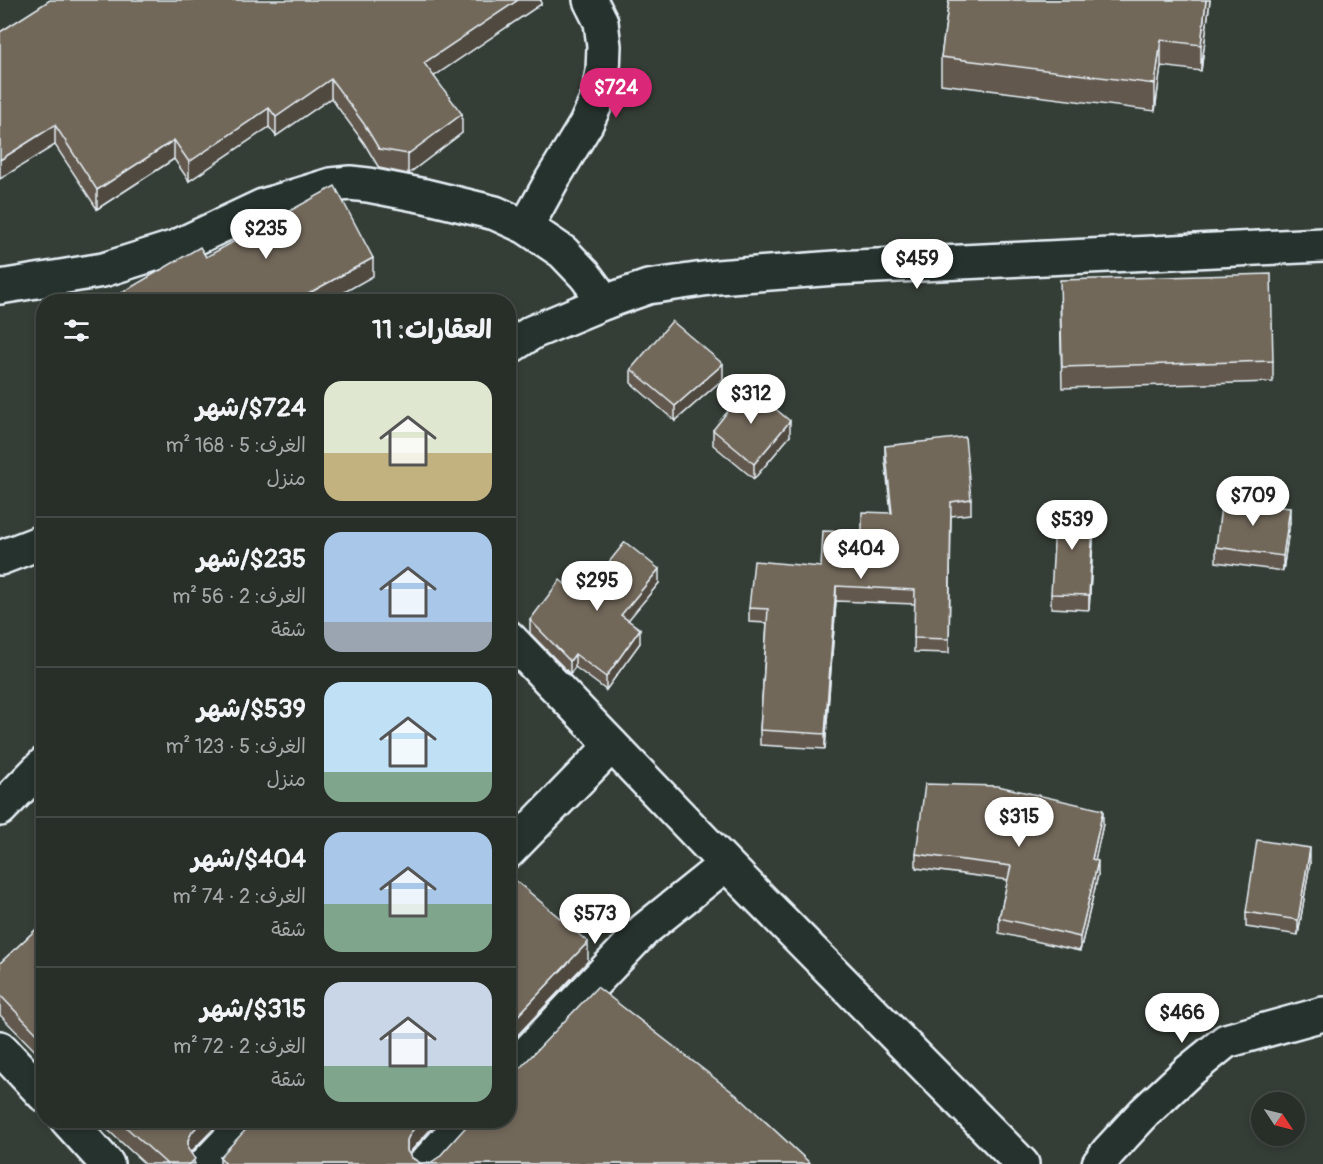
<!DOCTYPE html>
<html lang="ar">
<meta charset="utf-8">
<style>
:root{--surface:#282e28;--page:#303630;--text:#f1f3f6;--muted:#a5a8a8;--line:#444a45;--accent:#db2777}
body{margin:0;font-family:Pangolin,"Playpen Sans Arabic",sans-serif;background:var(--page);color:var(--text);direction:rtl;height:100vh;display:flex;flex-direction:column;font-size:22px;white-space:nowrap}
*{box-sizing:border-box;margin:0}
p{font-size:20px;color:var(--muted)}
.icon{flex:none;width:33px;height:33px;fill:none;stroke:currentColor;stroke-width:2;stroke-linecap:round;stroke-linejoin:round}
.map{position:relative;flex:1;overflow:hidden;direction:ltr}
.drawer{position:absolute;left:36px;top:294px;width:480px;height:834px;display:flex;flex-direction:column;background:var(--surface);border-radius:24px;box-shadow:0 3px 9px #0003,0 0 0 2px var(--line);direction:rtl}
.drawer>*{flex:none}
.needle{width:39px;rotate:125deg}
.controls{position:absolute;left:1251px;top:1092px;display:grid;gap:12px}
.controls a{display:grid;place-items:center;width:54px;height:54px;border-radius:50%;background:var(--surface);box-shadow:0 3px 9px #0003,0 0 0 2px var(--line);font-size:30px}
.price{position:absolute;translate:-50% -51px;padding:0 14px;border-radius:21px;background:#fff;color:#222;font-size:20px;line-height:39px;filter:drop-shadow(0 2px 3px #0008)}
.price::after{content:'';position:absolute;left:50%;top:36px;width:18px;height:14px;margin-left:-9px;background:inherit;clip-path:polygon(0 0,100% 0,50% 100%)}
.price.selected{background:var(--accent);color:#fff}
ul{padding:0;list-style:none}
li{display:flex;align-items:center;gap:18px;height:150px;padding:0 24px}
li+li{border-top:2px solid var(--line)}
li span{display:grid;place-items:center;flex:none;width:168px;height:120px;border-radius:18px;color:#555}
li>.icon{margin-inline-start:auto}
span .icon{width:72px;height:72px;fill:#fffc;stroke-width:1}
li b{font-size:26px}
h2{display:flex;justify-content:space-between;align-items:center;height:72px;padding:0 24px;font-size:26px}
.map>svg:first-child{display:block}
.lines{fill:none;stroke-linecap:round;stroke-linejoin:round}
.minor-casing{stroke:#e8f1f8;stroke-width:38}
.tertiary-casing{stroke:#e8f1f8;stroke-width:38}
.minor{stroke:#26332d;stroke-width:33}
.tertiary{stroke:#26332d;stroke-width:33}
.wall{fill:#62594d;stroke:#e8f1f8;stroke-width:1.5}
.shaded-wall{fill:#50493f;stroke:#e8f1f8;stroke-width:1.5}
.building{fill:#72685a;stroke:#e8f1f8;stroke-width:1.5}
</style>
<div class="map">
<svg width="1323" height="1164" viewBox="0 0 1323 1164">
<rect width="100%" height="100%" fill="#353e36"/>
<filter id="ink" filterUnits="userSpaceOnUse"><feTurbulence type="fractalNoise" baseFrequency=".0167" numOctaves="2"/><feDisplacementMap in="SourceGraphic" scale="12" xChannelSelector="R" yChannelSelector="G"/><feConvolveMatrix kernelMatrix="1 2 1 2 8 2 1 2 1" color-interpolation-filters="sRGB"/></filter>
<g filter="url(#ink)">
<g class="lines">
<defs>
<path id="minor" d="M526 227 552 180 586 124 598 98 603 71 604 46 601 22 590 0
M0 287 103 270 176 247 263 206 331 185 350 183 368 185 425 196 495 213 526 227 563 252 585 275 605 302
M0 558 44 541
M508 637 726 864 1022 1164
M508 852 612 745
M0 1048 44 1095
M508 1073 644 930 726 864
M67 1120 107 1164
M206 1164 248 1120
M425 1164 465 1120
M1099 1164 1108 1152 1144 1113 1188 1072 1226 1041 1323 1014"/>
<path id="tertiary" d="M508 348 533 332 605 302 648 287 717 277 835 268 1323 245
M0 809 44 764"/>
</defs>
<use href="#minor" class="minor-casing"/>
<use href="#tertiary" class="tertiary-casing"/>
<use href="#minor" class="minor"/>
<use href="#tertiary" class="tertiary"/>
</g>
<path class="wall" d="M541 0V4L434 76 462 133 408 174 379 168 364 143 331 98 276 136 269 127 189 181 174 159 97 209 55 145 0 32Z
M949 0H1210L1201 71 1161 66 1155 111 941 84V57Z
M1060 301 1273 361V382L1062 388Z
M631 369 723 379 675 421 631 383Z
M713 430 790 436 754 479 713 445Z
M885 446 971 499V514L951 516 949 653 914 652 915 604 836 601 825 749 760 745V730L767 623 749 622V608L821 567 891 513 885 460Z
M1290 522 1283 571 1216 562V547Z
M1094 524 1089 610 1051 608V594Z
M659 583 628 620 640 643 606 690 575 667 570 674 530 633V620L581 597Z
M1103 824 1095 860 1098 875 1080 951 999 933V918L1008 880 916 868V854Z
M1310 863 1298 935 1246 927V912Z
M44 922V1060L0 1015V963Z
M97 1120H222L192 1151 191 1154 195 1164H145Z
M411 1151 410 1154 412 1158 420 1163 811 1164H220V1157Z"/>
<path class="shaded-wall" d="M518 0H541V4L424 83V63Z
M1206 0H1210L1201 71V45Z
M1161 40V66L1155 111V84Z
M331 79V98L276 136V117Z
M269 108V127L189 181V162Z
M462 114V133L408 174V154Z
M55 125V145L0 179V160Z
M174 140V159L97 209V190Z
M373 258V276L327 302H293Z
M723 364V379L675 421V406Z
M790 421V436L754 479V464Z
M1290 508V522L1283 571V556Z
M1094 509V524L1089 610V595Z
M659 569V583L621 629V615Z
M836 586V601L825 749V734Z
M640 629V643L606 690V677Z
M575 654V667L570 674V661Z
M1103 810V824L1092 874V859Z
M1310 848V863L1298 935V920Z
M1098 861V875L1080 951V937Z
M588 942V961L508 1045V1026Z
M203 1120H222L192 1151 188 1159V1140L192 1132Z
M422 1120H439L411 1151 407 1159V1140L411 1132Z"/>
<path class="building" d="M50 0H518L424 63 462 114 408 154 379 149 364 124 331 79 276 117 269 108 189 162 174 140 97 190 55 125 0 160V32Z
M949 0H1206L1201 45 1161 40 1155 84 941 57Z
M335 186 373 258 293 302H112L111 299 200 247 206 257Z
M1271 274 1273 361 1062 367 1060 280Z
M672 321 723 364 675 406 631 369Z
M748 386 790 421 754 464 713 430Z
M965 437 971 499 951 502 949 639 914 638 915 590 836 586 825 734 760 730 768 609 749 608 754 561 821 567 823 531 862 532V512L892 513 885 446Z
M1222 499 1290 508 1283 556 1216 547Z
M1056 507 1094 509 1089 595 1051 594Z
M625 542 659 569 621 615 640 629 606 677 575 654 570 661 530 620 560 580 581 597Z
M925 784 998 786 1103 810 1092 859 1098 861 1080 937 999 918 1011 866 916 854Z
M1257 840 1310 848 1298 920 1246 912Z
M508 874 588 942 508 1026Z
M44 922V1041L0 995V963Z
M597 987 739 1097 811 1164H226L220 1157 255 1120H422L411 1132 407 1140V1151L412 1158 420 1163H430L439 1157 472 1120H508V1072H513L521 1067Z
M118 1120H203L192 1132 188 1140V1149L195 1159 190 1164H167Z"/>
</g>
</svg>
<div class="controls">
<a><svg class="needle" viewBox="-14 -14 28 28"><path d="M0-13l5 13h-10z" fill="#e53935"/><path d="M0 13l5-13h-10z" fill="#a5a8a8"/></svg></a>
</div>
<b class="price selected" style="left:616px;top:119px">$724</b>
<b class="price" style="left:266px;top:260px">$235</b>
<b class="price" style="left:917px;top:290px">$459</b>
<b class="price" style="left:751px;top:425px">$312</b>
<b class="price" style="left:1253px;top:527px">$709</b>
<b class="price" style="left:1072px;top:551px">$539</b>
<b class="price" style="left:861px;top:580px">$404</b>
<b class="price" style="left:597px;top:612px">$295</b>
<b class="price" style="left:1019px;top:848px">$315</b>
<b class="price" style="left:595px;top:945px">$573</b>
<b class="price" style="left:1182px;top:1044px">$466</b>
<section class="drawer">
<h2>العقارات: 11<svg class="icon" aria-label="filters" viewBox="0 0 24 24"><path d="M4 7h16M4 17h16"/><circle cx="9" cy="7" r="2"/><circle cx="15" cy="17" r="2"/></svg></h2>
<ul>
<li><span style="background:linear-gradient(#dfe7d0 60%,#c2b280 0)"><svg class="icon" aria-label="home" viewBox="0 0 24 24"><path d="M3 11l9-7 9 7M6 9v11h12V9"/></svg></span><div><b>$724/شهر</b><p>الغرف: 5 · 168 m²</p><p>منزل</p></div></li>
<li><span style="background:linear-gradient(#a9c7e8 75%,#9aa5b1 0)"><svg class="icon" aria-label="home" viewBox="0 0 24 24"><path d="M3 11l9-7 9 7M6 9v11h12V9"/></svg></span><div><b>$235/شهر</b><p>الغرف: 2 · 56 m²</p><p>شقة</p></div></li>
<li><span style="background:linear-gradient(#bfe0f5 75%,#7fa58c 0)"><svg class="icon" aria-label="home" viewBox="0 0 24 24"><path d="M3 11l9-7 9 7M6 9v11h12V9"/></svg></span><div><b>$539/شهر</b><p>الغرف: 5 · 123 m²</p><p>منزل</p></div></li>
<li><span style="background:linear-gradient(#a9c7e8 60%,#7fa58c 0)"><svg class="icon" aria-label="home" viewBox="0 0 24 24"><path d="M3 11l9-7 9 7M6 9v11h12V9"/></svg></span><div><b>$404/شهر</b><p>الغرف: 2 · 74 m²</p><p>شقة</p></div></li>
<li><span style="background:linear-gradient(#c9d6e8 70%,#7fa58c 0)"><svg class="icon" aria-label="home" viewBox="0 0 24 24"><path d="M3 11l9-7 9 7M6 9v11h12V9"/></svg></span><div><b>$315/شهر</b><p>الغرف: 2 · 72 m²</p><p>شقة</p></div></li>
</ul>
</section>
</div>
